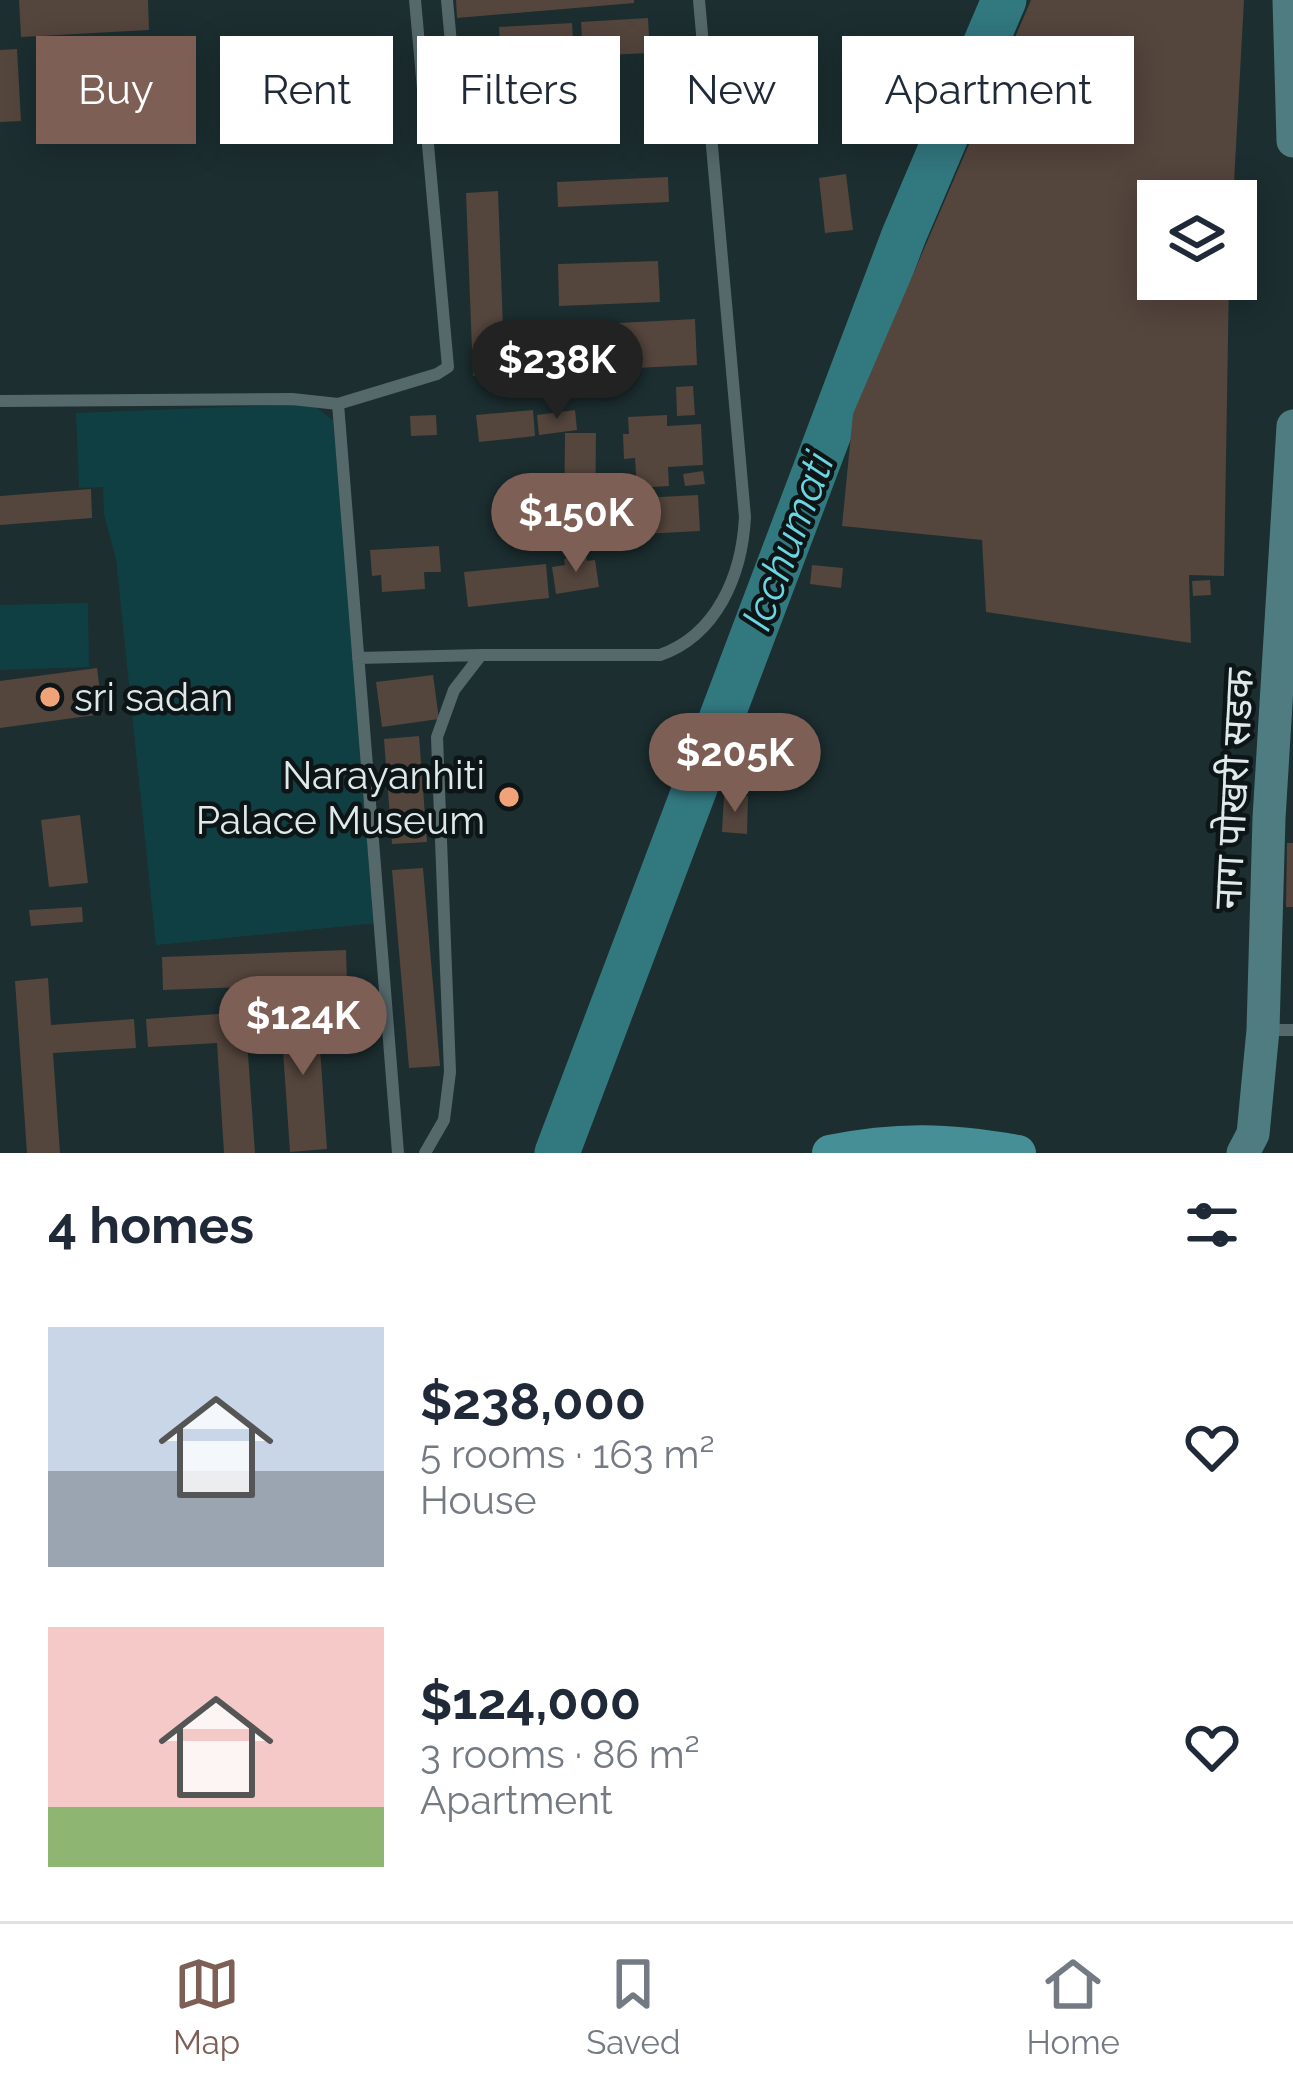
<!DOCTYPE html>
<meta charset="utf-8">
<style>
:root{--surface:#fff;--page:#f6f6f7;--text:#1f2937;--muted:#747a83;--line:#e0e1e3;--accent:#7d5f55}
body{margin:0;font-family:Raleway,"Noto Sans Devanagari",sans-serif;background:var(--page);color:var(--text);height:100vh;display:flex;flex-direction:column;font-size:45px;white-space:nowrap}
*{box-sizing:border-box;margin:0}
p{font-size:39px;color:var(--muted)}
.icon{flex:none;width:66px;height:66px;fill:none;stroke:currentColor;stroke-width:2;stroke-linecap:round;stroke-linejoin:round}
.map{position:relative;height:1153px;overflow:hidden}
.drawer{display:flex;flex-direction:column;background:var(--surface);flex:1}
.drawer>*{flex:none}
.guide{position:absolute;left:36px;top:36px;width:1221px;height:108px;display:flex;gap:24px}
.fabs{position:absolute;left:1137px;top:180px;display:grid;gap:24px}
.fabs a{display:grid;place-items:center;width:120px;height:120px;border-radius:0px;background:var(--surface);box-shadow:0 6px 30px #0003;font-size:60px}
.price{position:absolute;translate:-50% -102px;padding:0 27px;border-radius:42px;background:var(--accent);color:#fff;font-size:39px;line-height:78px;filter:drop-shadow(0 3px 6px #0008)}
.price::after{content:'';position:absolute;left:50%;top:72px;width:36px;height:27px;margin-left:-18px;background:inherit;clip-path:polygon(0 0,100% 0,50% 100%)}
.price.on{background:#222;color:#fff}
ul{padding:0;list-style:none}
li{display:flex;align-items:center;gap:36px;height:300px;padding:0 48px}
li span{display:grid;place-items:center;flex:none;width:336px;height:240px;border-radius:0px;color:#555}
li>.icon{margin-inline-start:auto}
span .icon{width:144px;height:144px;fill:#fffc;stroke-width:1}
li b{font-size:51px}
h2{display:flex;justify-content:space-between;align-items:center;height:144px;padding:0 48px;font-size:51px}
.pill{padding:0 42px;border-radius:0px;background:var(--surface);box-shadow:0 6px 30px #0003;font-size:42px;line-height:108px}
.pill.on{background:var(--accent);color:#fff}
.tabs{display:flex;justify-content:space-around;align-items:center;height:168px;border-top:3px solid var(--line);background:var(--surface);font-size:33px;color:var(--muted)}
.tabs a{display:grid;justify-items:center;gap:6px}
.tabs .on{color:var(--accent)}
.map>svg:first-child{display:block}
.green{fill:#103f43}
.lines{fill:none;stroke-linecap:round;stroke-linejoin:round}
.river{stroke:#32787f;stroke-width:45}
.building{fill:#54453d}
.service{stroke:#55696b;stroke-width:12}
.secondary{stroke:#4e7c81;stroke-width:33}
.primary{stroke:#468f97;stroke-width:36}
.poi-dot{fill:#f0a279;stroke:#0d1516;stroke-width:4.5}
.labels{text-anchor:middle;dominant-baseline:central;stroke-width:9;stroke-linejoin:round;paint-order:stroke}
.poi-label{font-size:39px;fill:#dee9eb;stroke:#0d1516;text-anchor:start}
.street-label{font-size:39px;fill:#dee9eb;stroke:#0d1516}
.water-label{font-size:42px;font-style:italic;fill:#6bd6e1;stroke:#0d1516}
</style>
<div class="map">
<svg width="1293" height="1153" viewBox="0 0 1293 1153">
<rect width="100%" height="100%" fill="#1c2e30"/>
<path class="green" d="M311 404 333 420 378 923 156 945 116 559 104 514 103 487 79 488 76 413Z
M88 603 89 667 0 670V605Z"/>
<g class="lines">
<path class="river" d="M557 1153 904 235 1004 0"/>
</g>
<path class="building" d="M19 0H148L149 30 21 37Z
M456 0H634V3L457 18Z
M1031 0H1244L1233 201H1158V279H1229L1224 576 1189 575 1191 643 986 612 982 540 842 526 853 414Z
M648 18 650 53 583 56 581 22Z
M572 23 574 56 501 60 499 27Z
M483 43 485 87 463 88 461 44Z
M17 49 21 121 0 122V50Z
M846 174 853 230 825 233 819 178Z
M668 177 669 202 558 207 557 182Z
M498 191 503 329 695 319 697 365 473 376 466 193Z
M658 261 660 302 559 306 558 264Z
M693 386 695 415 677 416 676 387Z
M533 410 535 436 479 442 476 415Z
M575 410 577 430 539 435 537 415Z
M436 415 437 435 411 436 410 416Z
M667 415V426L701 424 703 465 668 467 669 486 637 488 635 458 624 459 623 434H629L628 417Z
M565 433H596L595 528H564Z
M703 471 705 484 685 486 683 474Z
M91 489 92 518 0 525V496Z
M698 495 700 531 643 534 641 498Z
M439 546 441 572H424L425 589 382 592 381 575 372 576 370 550Z
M586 555 587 561 595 560 599 587 556 594 552 567 565 565 564 559Z
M546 564 549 598 468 607 464 572Z
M812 565 843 568 841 588 810 584Z
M1210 580 1211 595 1193 596 1192 581Z
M97 668 103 714 0 728V681Z
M433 675 439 719 382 727 376 682Z
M419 736 427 842 392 844 384 739Z
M724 796H748L747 834 722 832Z
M80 815 88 883 49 887 41 820Z
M1287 843H1293V907H1286Z
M423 868 440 1066 409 1068 392 870Z
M82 907 83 922 31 926 29 910Z
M346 950 347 983 163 990 162 957Z
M48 978 51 1025 134 1019 136 1048 53 1053 60 1153H27L15 981Z
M317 1005 327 1149 290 1152 280 1007Z
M272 1010 274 1038 247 1040 255 1153H224L217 1043 148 1047 146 1019Z"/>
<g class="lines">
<path class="service" d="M419 45 451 43 447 0
M0 401 292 399 338 404
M358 658 481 655
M1264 1030H1293
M398 1153 338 404 437 374 448 367 415 0
M425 1153 444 1120 450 1072 437 737 454 690 481 655H660C717 635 742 575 745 517L699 0"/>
<path class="secondary" d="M1289 0 1293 141
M1243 1153 1253 1134 1263 1030 1269 818 1293 426"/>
<path class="primary" d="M830 1153C898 1139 949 1141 1018 1153"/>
</g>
<g class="poi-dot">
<circle cx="50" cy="697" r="12"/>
<circle cx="509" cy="797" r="12"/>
</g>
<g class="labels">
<g class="poi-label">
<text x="74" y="697">sri sadan</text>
<text x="485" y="775" text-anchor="end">Narayanhiti<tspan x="485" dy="45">Palace Museum</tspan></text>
</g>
<g class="street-label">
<text transform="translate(1233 789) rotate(-87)">नाग पोखरी सडक</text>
</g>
<g class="water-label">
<text transform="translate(788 541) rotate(-69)">Icchumati</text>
</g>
</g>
</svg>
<div class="fabs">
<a><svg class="icon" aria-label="layers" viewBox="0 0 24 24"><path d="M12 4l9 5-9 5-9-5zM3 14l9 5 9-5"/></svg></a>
</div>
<b class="price on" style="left:557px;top:422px">$238K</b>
<b class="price" style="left:576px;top:575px">$150K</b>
<b class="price" style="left:735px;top:815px">$205K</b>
<b class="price" style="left:303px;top:1078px">$124K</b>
<div class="guide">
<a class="pill on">Buy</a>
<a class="pill">Rent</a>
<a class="pill">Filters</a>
<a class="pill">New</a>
<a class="pill">Apartment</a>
</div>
</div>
<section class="drawer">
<h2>4 homes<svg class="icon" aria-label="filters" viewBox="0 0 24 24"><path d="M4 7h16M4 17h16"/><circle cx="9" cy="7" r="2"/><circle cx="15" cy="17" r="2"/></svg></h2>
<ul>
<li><span style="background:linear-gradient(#c9d6e8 60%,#9aa5b1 0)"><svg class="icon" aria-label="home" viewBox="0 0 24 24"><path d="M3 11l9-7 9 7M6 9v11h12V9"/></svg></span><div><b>$238,000</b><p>5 rooms · 163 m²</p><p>House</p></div><svg class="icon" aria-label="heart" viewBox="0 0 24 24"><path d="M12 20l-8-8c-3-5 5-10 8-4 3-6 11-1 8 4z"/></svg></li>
<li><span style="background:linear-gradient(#f6c9c9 75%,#8fb573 0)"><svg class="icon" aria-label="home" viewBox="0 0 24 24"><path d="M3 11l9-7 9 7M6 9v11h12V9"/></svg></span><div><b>$124,000</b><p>3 rooms · 86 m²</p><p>Apartment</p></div><svg class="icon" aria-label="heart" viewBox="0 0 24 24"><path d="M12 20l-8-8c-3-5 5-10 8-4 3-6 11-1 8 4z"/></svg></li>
</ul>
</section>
<nav class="tabs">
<a class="on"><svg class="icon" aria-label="map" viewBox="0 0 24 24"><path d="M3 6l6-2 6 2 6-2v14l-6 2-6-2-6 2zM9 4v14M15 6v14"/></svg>Map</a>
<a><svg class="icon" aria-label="saved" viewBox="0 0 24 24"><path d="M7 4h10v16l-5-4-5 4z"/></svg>Saved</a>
<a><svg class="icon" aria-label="home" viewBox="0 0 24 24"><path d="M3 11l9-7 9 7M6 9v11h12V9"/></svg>Home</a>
</nav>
